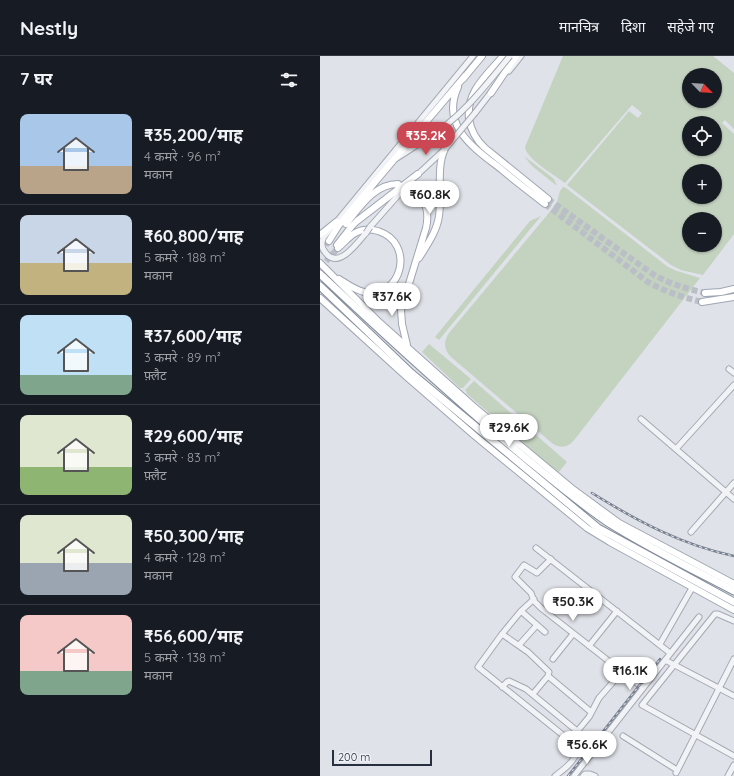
<!DOCTYPE html>
<html lang="hi">
<meta charset="utf-8">
<style>
:root{--surface:#171b24;--page:#20242c;--text:#f1f3f6;--muted:#9ea1a6;--line:#363941;--accent:#ca4753}
body{margin:0;font-family:Quicksand,"Noto Sans Devanagari",sans-serif;background:var(--page);color:var(--text);height:100vh;display:flex;flex-direction:column;font-size:15px;white-space:nowrap}
*{box-sizing:border-box;margin:0}
p{font-size:13px;color:var(--muted)}
.icon{flex:none;width:22px;height:22px;fill:none;stroke:currentColor;stroke-width:2;stroke-linecap:round;stroke-linejoin:round}
.map{position:relative;flex:1;overflow:hidden}
.details{display:flex;flex-direction:column;background:var(--surface);width:320px}
.details>*{flex:none}
.needle{width:26px;rotate:115deg}
.buttons{position:absolute;left:362px;top:12px;display:grid;gap:8px}
.buttons a{display:grid;place-items:center;width:40px;height:40px;border-radius:50%;background:var(--surface);box-shadow:0 1px 3px #0004;font-size:20px}
.scale{position:absolute;left:12px;bottom:10px;width:100px;box-sizing:border-box;padding-left:4px;border:2px solid #282f3f;border-top:0;font-size:11px;line-height:14px;white-space:nowrap;color:#282f3f;-webkit-text-stroke:3px #eef1f6;paint-order:stroke}
.price{position:absolute;translate:-50% -34px;padding:0 9px;border-radius:14px;background:#fff;color:#222;font-size:13px;line-height:26px;filter:drop-shadow(0 1px 2px #0008)}
.price::after{content:'';position:absolute;left:50%;top:24px;width:12px;height:9px;margin-left:-6px;background:inherit;clip-path:polygon(0 0,100% 0,50% 100%)}
.price.active{background:var(--accent);color:#fff}
ul{padding:0;list-style:none}
li{display:flex;align-items:center;gap:12px;height:100px;padding:0 20px}
li+li{border-top:1px solid var(--line)}
li span{display:grid;place-items:center;flex:none;width:112px;height:80px;border-radius:8px;color:#555}
li>.icon{margin-inline-start:auto}
span .icon{width:48px;height:48px;fill:#fffc;stroke-width:1}
li b{font-size:17px}
h2{display:flex;justify-content:space-between;align-items:center;height:48px;padding:0 20px;font-size:17px}
header{display:flex;align-items:center;gap:24px;box-sizing:border-box;height:56px;padding:0 20px;background:var(--surface);border-bottom:1px solid var(--line)}
header strong{font-size:19px}
nav{display:flex;gap:22px;margin-inline-start:auto;font-size:14px}
main{display:flex;flex:1;min-height:0}
.map>svg:first-child{display:block}
.green{fill:#c4d2c0;fill-rule:evenodd}
.lines{fill:none;stroke-linecap:round;stroke-linejoin:round}
.major-tunnel{stroke:#babec6;stroke-width:6;stroke-dasharray:6 3;stroke-linecap:butt}
.minor-casing{stroke:#a4a9b2;stroke-width:7}
.major-casing{stroke:#9fa6b3;stroke-width:8}
.highway-casing{stroke:#878f9e;stroke-width:9}
.minor{stroke:#f2f3f6;stroke-width:5}
.major{stroke:#fff;stroke-width:6}
.highway{stroke:#fff;stroke-width:7}
.rail-casing{stroke:#798191;stroke-width:2.5}
.rail{stroke:#eef1f6;stroke-width:1;stroke-dasharray:3;stroke-linecap:butt}
.minor-bridge-casing{stroke:#a4a9b2;stroke-width:7;stroke-linecap:butt}
.minor-bridge{stroke:#f2f3f6;stroke-width:5}
</style>
<header>
<strong>Nestly</strong>
<nav><a>मानचित्र</a><a>दिशा</a><a>सहेजे गए</a></nav>
</header>
<main>
<section class="details">
<h2>7 घर<svg class="icon" aria-label="filters" viewBox="0 0 24 24"><path d="M4 7h16M4 17h16"/><circle cx="9" cy="7" r="2"/><circle cx="15" cy="17" r="2"/></svg></h2>
<ul>
<li><span style="background:linear-gradient(#a9c7e8 65%,#b9a48a 0)"><svg class="icon" aria-label="home" viewBox="0 0 24 24"><path d="M3 11l9-7 9 7M6 9v11h12V9"/></svg></span><div><b>₹35,200/माह</b><p>4 कमरे · 96 m²</p><p>मकान</p></div></li>
<li><span style="background:linear-gradient(#c9d6e8 60%,#c2b280 0)"><svg class="icon" aria-label="home" viewBox="0 0 24 24"><path d="M3 11l9-7 9 7M6 9v11h12V9"/></svg></span><div><b>₹60,800/माह</b><p>5 कमरे · 188 m²</p><p>मकान</p></div></li>
<li><span style="background:linear-gradient(#bfe0f5 75%,#7fa58c 0)"><svg class="icon" aria-label="home" viewBox="0 0 24 24"><path d="M3 11l9-7 9 7M6 9v11h12V9"/></svg></span><div><b>₹37,600/माह</b><p>3 कमरे · 89 m²</p><p>फ़्लैट</p></div></li>
<li><span style="background:linear-gradient(#dfe7d0 65%,#8fb573 0)"><svg class="icon" aria-label="home" viewBox="0 0 24 24"><path d="M3 11l9-7 9 7M6 9v11h12V9"/></svg></span><div><b>₹29,600/माह</b><p>3 कमरे · 83 m²</p><p>फ़्लैट</p></div></li>
<li><span style="background:linear-gradient(#dfe7d0 60%,#9aa5b1 0)"><svg class="icon" aria-label="home" viewBox="0 0 24 24"><path d="M3 11l9-7 9 7M6 9v11h12V9"/></svg></span><div><b>₹50,300/माह</b><p>4 कमरे · 128 m²</p><p>मकान</p></div></li>
<li><span style="background:linear-gradient(#f6c9c9 70%,#7fa58c 0)"><svg class="icon" aria-label="home" viewBox="0 0 24 24"><path d="M3 11l9-7 9 7M6 9v11h12V9"/></svg></span><div><b>₹56,600/माह</b><p>5 कमरे · 138 m²</p><p>मकान</p></div></li>
</ul>
</section>
<div class="map">
<svg width="414" height="720" viewBox="0 0 414 720">
<rect width="100%" height="100%" fill="#dfe2e8"/>
<path class="green" d="M243 0H393L414 17V73L405 64 402 67 414 78V178L383 219 361 214 351 209 247 129 309 55 318 62 322 57 312 49 245 127C235 119 206 103 205 91ZM369 19H395V45H369ZM369 67H395V93H369ZM369 115H395V141H369ZM369 163H395V189H369Z
M204 100 234 123 237 130 212 110Z
M243 131 246 132 348 211 357 215 380 222 255 383C249 391 242 393 233 388L131 301C124 294 123 286 129 277L228 158 237 146 240 135Z
M221 160 119 284 115 281 210 165Z
M109 288 151 323 143 332H140L102 296Z
M154 325 247 406 238 417 146 337 147 336 145 334Z"/>
<g class="lines">
<path class="major-tunnel" d="M228 143 334 219C351 228 367 233 385 237
M225 148 328 226C346 236 362 241 382 246
M0 196 9 185
M0 212 18 192"/>
<defs>
<path id="minor" d="M189 15 201 0
M155 57 172 35
M77 102 108 82
M96 120 124 94
M50 171 89 127
M46 177C37 187 18 215 5 196 1 191 1 186 4 181L153 0
M409 313 414 317
M321 363 414 443
M356 393 414 329
M371 476 414 427
M216 492 350 597
M231 503 217 517 204 509 195 521 211 537 214 545 221 552 323 632
M214 543 201 555 182 578 158 611 254 688 257 696C254 706 243 714 235 720
M201 555 225 576
M414 565 398 558H395L322 649 414 700
M182 578 208 596 229 616 228 620 213 638
M340 588 372 532
M199 589 217 569
M269 590 297 555
M233 603 253 578
M345 604 414 640
M228 620 271 656
M182 631 187 626 189 625 206 633 257 675
M303 680 357 714
M250 684 269 661 279 642 308 609 313 607 323 612
M356 717 414 603
M254 720 379 561
M263 720 265 718H270L275 720
M408 720 414 709"/>
<path id="major" d="M183 0C167 19 146 35 149 63 151 75 156 84 165 92L228 143
M143 23 162 0
M138 31C120 70 154 92 181 113 195 125 210 136 225 148
M171 37 196 0
M26 168C40 151 54 128 78 128
M0 179 16 166
M9 185 19 169 72 106 145 20
M17 189 32 170 37 165 98 118
M18 192C24 187 30 179 37 176 43 173 51 173 58 175 96 187 82 244 44 236 35 234 27 228 19 223
M99 202C107 189 117 175 119 160 122 141 116 109 125 93
M0 207 59 266 153 350 254 434 299 467 414 528
M385 237 401 236 414 233
M0 242 88 322 155 380 267 472 290 486 414 554
M382 246 414 241
M87 289 82 268 81 254 106 172C110 154 105 140 89 131"/>
<path id="highway" d="M0 218C66 280 133 342 203 400 231 423 259 447 289 467 329 492 372 513 414 535
M0 230 91 317 278 472 414 546"/>
</defs>
<use href="#minor" class="minor-casing"/>
<use href="#major" class="major-casing"/>
<use href="#highway" class="highway-casing"/>
<use href="#minor" class="minor"/>
<use href="#major" class="major"/>
<use href="#highway" class="highway"/>
<defs>
<path id="rail" d="M272 437C317 465 362 489 414 500
M248 720 340 603"/>
</defs>
<use href="#rail" class="rail-casing"/>
<use href="#rail" class="rail"/>
<defs>
<path id="minor-bridge" d="M108 82C142 61 165 30 190 0
M125 93 155 57
M46 177 50 171"/>
</defs>
<use href="#minor-bridge" class="minor-bridge-casing"/>
<use href="#minor-bridge" class="minor-bridge"/>
</g>
</svg>
<div class="buttons">
<a><svg class="needle" viewBox="-14 -14 28 28"><path d="M0-13l5 13h-10z" fill="#e53935"/><path d="M0 13l5-13h-10z" fill="#9ea1a6"/></svg></a>
<a><svg class="icon" aria-label="locate" viewBox="0 0 24 24"><circle cx="12" cy="12" r="6"/><path d="M12 2v4M12 18v4M2 12h4M18 12h4"/></svg></a>
<a>+</a>
<a>−</a>
</div>
<div class="scale">200 m</div>
<b class="price active" style="left:106px;top:100px">₹35.2K</b>
<b class="price" style="left:110px;top:159px">₹60.8K</b>
<b class="price" style="left:72px;top:261px">₹37.6K</b>
<b class="price" style="left:189px;top:392px">₹29.6K</b>
<b class="price" style="left:253px;top:566px">₹50.3K</b>
<b class="price" style="left:310px;top:635px">₹16.1K</b>
<b class="price" style="left:267px;top:709px">₹56.6K</b>
</div>
</main>
